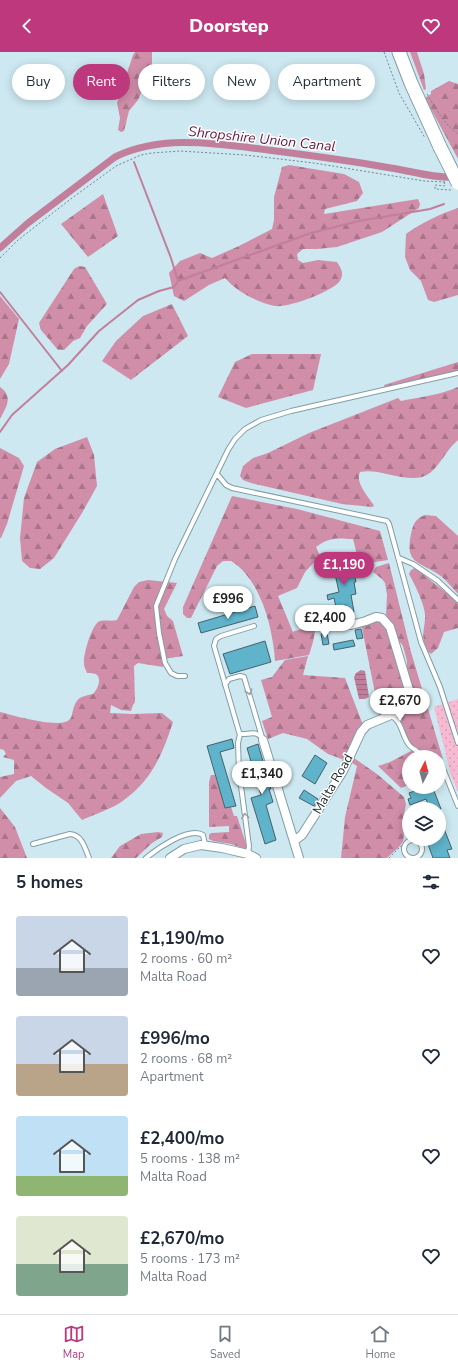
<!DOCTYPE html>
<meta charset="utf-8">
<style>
:root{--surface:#fff;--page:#f2f2f3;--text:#1f2937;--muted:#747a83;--line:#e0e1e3;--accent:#bd387c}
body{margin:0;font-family:"Nunito Sans",sans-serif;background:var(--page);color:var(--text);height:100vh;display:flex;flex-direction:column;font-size:15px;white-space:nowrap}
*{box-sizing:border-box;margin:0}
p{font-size:13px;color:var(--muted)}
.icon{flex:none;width:22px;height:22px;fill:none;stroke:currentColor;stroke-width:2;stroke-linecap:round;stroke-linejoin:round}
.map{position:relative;height:806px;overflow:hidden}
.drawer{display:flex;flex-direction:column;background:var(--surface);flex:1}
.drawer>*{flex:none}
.top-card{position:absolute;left:12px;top:12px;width:434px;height:36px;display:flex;gap:8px}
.needle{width:26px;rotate:6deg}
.buttons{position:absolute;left:402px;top:698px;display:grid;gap:8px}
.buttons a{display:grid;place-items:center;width:44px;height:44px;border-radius:50%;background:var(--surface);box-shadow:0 2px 10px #0003;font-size:20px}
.price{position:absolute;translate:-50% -34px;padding:0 9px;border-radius:14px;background:#fff;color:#222;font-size:13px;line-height:26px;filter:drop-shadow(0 1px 2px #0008)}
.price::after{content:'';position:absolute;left:50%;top:24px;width:12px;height:9px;margin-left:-6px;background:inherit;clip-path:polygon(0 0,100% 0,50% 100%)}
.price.active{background:var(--accent);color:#fff}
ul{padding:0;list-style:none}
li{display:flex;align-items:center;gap:12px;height:100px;padding:0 16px}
li span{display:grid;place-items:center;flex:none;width:112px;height:80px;border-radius:4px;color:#555}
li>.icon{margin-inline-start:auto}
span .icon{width:48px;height:48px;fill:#fffc;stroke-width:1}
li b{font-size:17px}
h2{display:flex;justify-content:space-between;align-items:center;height:48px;padding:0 16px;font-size:17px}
.chip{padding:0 14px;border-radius:18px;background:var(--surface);box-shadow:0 2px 10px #0003;font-size:14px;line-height:36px}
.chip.active{background:var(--accent);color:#fff}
header{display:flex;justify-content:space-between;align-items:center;height:52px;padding:0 16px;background:var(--accent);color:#fff;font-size:18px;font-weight:800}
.dock{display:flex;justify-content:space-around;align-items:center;height:56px;border-top:1px solid var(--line);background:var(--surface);font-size:11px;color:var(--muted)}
.dock a{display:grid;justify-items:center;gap:2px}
.dock .active{color:var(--accent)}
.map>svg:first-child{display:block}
.grass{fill:url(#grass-dots)}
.forest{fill:url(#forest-firs)}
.water{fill:url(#water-rules)}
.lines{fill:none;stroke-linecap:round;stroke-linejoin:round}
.stream{stroke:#c17f9b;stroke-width:2}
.canal{stroke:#c17f9b;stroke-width:7}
.building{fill:#5fb3ca;stroke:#486068}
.service-casing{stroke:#839da5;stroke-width:6}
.minor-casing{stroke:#839da5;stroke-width:10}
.trunk-casing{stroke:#839da5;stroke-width:15}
.path{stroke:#74868c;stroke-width:1;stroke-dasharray:2 2;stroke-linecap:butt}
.service{stroke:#fff;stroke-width:4}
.minor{stroke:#fff;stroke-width:8}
.trunk{stroke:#fff;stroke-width:13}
.trunk-bridge-casing{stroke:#839da5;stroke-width:15;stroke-linecap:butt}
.trunk-bridge{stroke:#fff;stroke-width:13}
.oneway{stroke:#9ca1a3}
.labels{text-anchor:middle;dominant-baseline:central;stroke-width:3;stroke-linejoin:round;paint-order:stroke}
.street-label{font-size:13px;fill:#242f32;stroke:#fff}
.water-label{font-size:14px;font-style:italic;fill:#661740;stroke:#fff}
</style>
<header><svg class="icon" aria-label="back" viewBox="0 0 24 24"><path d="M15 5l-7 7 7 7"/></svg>Doorstep<svg class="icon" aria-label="heart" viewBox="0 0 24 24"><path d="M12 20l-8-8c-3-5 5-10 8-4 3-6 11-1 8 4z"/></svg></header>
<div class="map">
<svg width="458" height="806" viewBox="0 0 458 806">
<defs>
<pattern id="grass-dots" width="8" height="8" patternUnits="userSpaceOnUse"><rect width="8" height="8" fill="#f7bad2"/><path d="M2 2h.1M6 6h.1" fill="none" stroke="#d4a0b5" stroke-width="1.8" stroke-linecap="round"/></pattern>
<pattern id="forest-firs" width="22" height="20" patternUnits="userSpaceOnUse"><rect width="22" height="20" fill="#d08ea9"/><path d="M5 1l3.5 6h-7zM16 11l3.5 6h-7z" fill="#a9748a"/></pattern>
<pattern id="water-rules" width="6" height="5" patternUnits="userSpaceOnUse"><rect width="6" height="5" fill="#c17f9b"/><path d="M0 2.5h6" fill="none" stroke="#9d687f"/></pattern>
</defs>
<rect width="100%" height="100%" fill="#cde8f1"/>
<path class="grass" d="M458 647V740L451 723 434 655Z"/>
<path class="forest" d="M135 0H152V16L138 48 129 59 124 79 121 80 118 78 120 66 117 51 133 3Z
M410 0H417L424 22 426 37 424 38Z
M449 29 458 32V107L425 46 431 42V39Z
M289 113 344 122 359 130 363 141 357 149 325 157 324 162 418 147 420 152 419 156 382 180 337 195 317 197H303L297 202 298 208 303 211 318 208 337 210C340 215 344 220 341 227 336 239 288 256 275 254 257 250 237 240 225 226L209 233 184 249 174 244 169 221 180 209 200 201 212 206 239 194 272 177 274 168V145L282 115Z
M103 142 118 184 88 205 61 172Z
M458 156V243L434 250 428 248 421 229 410 218 405 205 406 182C419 172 442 161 458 156Z
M79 214 85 215 107 252 87 274 80 286 73 289 64 298H58L41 278 39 271 74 217Z
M0 244 19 267 9 312 0 327Z
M172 252 188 284 131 328 102 309 116 289 143 264Z
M252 302H321L313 338 246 356 218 345 235 310Z
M458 310V319L385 337 384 333Z
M0 335C14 345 6 355 0 367Z
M458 335V388C447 397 440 413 430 421 412 435 381 415 360 420 355 430 367 443 373 452L374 454 372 455 342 452 251 431 243 428 240 424 243 414 253 406 268 401 309 381 398 346 401 349C420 345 440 343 458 335Z
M87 385 94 403 97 434 82 461 54 506 40 517 30 516 22 509 20 486 24 446 37 410 55 397Z
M0 396 19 406 24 414 7 472 1 486H0Z
M232 444 297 457 380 479 388 508 369 511 367 506 360 505 357 503 353 487C337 486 329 485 316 495L320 504 305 520 297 536 278 544 293 580C296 578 301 578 303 576 309 572 307 567 317 570L313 590 309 603 275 609C273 577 261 527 231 509H223L217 514 191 566H187L183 562V555Z
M425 463 436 464 458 484V542C452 536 446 527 438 522 417 509 405 511 411 482 413 472 415 467 425 463Z
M389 511 411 600 443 707 440 705H429L411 693 407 686 399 662 415 647 407 619V609L403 594 397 586 393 575 386 563 387 543 385 531 382 527 373 520 376 515Z
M415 516 458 550V576L444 580 438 596 431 602C428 600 427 598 426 595 419 582 428 571 424 557 421 545 415 533 409 522L411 518Z
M148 528 177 531 164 557 167 564 173 569 183 604 164 607 163 615 138 611 134 614 135 650 133 653 131 659 121 658 111 653 110 661 132 662 162 661 173 670C163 701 152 728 124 748 114 756 95 762 82 768L68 751 46 736 31 724 16 729 0 746V725L14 722V708L3 705 6 702 4 698 0 697V660C12 663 62 678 70 667 72 665 72 661 73 658 77 645 80 645 93 642 97 638 102 628 97 623 95 621 89 621 87 621 86 618 84 615 84 612 83 603 91 576 98 570 103 567 111 570 117 568L134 535 139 530Z
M378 569H382L389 580 405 640 393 657 380 666 362 576 356 577V574Z
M308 604 303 623 345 626 363 673 347 709 328 702 307 687 283 681 268 687 262 669 272 665 261 628 272 625 285 608Z
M413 698 423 705H409V733L401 736 378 714 390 710Z
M354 706 377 722 404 745 406 752 403 768 404 784 403 789 399 795 387 806H341L345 765 357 714 352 711Z
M211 723H215L225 756 231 755 234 764H237L247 795 245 797 231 792 213 789 209 787V783L211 781 229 780V774L209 775V730Z
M0 756 15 775 27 806H0Z
M158 780 163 781 162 785 152 791 136 806H111L120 794 141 782Z"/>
<path class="water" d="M361 618 365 619 369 645 365 647H359L354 625 356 621Z"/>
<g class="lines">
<path class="stream" d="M134 110 171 206 178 229
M0 240 62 319
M0 380 12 363 68 313 99 279 138 248 159 239 174 235 178 229 311 181 359 169 430 157 444 152"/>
<path class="canal" d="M0 196 28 171 115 105C162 82 218 92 268 98 307 103 346 108 385 115 407 118 435 127 457 125"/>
</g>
<path class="building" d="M351 509 356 530H354L356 542 351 543 354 560 348 562 346 553 336 555 334 546 328 548 327 543 339 540 333 513Z
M255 554 258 565 201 581 198 571Z
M361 577 363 586 357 587 355 578Z
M327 581 329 592 323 593 321 582Z
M353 588 355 594 334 598 333 592Z
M265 589 271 610 230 622 223 602Z
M232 687 234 696 220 700 236 754 225 756 207 694Z
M258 692 271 737H269L273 750 266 753 276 788 265 792 251 746 261 743 247 696Z
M315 703 327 711 315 732 302 724Z
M426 735 428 741 434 739 441 757H430L426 747 410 753 408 747 411 746 409 741Z
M304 738 318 747 314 754 299 746Z
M439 764 452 797 447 798 450 806H433L426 787H439Z"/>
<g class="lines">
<defs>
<path id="service" d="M217 422 226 433 232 436 387 469 389 472 421 590 440 635 458 691
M399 506 413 512 438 529 458 548
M326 573 342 569 351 573
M254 574 221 584 216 587 214 594 239 680 240 682C249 683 257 677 263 688
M185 624H177L171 621 165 611 159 581 156 554 175 507 228 398 235 387 245 377 261 368 291 359 458 321
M225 633 229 627 240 624 244 625 262 685
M391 664C402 668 402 686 410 694 414 698 421 701 426 705
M240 682 238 691 239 719 249 794 248 802
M439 711 442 714 458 754
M404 797a9 9 0 1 1 18 0a9 9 0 1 1-18 0Z
M33 792 70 782C82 783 85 796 89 806
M146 806C157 797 189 774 203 783L205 793"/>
<path id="minor" d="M263 688 299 806
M294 789 302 783 343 719 361 680 367 673 398 660 408 645 409 638 390 575 382 566 376 565 366 569 351 573
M170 806 184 797 201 793 222 796 248 802 256 806"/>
<path id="trunk" d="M399 0 411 31 440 95"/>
</defs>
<use href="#service" class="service-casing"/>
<use href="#minor" class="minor-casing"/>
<use href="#trunk" class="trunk-casing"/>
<path class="path" d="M384 0 399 41 425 86
M427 42C436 57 444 72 458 82
M444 130 445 134 435 133V137L451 138
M0 206 18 188 72 146 116 114 141 103 152 101 180 99 245 103 314 111 424 129 446 130
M389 806 404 791 410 789"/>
<use href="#service" class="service"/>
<use href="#minor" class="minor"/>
<use href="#trunk" class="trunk"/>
<defs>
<path id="trunk-bridge" d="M440 95 458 131"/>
</defs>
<use href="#trunk-bridge" class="trunk-bridge-casing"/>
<use href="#trunk-bridge" class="trunk-bridge"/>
</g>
<defs><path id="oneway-chevron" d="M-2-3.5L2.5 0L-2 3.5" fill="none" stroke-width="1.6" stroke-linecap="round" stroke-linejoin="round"/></defs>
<g class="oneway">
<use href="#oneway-chevron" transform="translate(249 640) rotate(73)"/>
<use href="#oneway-chevron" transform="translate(245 764) rotate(-97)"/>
</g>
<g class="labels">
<g class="street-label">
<text transform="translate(333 732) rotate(-60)">Malta Road</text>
</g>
<g class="water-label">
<text transform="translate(262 87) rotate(6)">Shropshire Union Canal</text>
</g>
</g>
</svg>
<div class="buttons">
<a><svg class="needle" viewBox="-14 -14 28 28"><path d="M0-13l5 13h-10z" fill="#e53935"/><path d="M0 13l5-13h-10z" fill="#747a83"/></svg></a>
<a><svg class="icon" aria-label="layers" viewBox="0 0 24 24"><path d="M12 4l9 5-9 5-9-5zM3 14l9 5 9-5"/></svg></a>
</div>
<b class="price active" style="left:344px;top:534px">£1,190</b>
<b class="price" style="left:228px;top:568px">£996</b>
<b class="price" style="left:325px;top:587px">£2,400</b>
<b class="price" style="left:400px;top:670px">£2,670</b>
<b class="price" style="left:262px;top:743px">£1,340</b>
<div class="top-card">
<a class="chip">Buy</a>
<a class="chip active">Rent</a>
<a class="chip">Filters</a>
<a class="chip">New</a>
<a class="chip">Apartment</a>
</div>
</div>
<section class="drawer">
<h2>5 homes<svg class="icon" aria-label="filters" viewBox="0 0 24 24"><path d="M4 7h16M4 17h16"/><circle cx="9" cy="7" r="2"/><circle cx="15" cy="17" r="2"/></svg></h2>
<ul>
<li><span style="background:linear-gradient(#c9d6e8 65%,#9aa5b1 0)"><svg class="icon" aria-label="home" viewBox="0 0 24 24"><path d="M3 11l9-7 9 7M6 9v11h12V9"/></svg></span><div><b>£1,190/mo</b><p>2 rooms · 60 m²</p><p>Malta Road</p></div><svg class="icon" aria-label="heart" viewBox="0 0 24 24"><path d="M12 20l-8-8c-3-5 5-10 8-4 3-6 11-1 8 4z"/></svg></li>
<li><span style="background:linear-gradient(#c9d6e8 60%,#b9a48a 0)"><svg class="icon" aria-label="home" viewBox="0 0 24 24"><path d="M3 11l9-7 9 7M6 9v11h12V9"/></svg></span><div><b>£996/mo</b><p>2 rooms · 68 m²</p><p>Apartment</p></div><svg class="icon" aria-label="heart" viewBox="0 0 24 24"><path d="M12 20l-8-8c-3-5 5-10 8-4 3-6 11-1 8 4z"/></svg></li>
<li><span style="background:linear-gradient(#bfe0f5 75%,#8fb573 0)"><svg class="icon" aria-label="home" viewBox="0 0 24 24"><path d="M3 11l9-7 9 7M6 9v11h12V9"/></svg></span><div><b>£2,400/mo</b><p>5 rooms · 138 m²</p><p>Malta Road</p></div><svg class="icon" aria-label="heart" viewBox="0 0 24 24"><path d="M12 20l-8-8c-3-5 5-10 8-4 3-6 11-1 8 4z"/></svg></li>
<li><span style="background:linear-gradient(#dfe7d0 60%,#7fa58c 0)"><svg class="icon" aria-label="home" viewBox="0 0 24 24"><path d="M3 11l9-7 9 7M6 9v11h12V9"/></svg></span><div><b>£2,670/mo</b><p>5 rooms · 173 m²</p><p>Malta Road</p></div><svg class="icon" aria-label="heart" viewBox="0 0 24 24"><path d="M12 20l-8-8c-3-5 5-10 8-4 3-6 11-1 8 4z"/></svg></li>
</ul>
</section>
<nav class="dock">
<a class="active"><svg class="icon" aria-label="map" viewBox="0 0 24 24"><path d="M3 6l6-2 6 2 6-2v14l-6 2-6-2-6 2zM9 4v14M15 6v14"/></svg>Map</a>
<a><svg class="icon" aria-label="saved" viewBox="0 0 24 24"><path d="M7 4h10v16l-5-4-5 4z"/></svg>Saved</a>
<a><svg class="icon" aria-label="home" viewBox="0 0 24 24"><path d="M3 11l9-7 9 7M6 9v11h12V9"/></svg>Home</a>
</nav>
